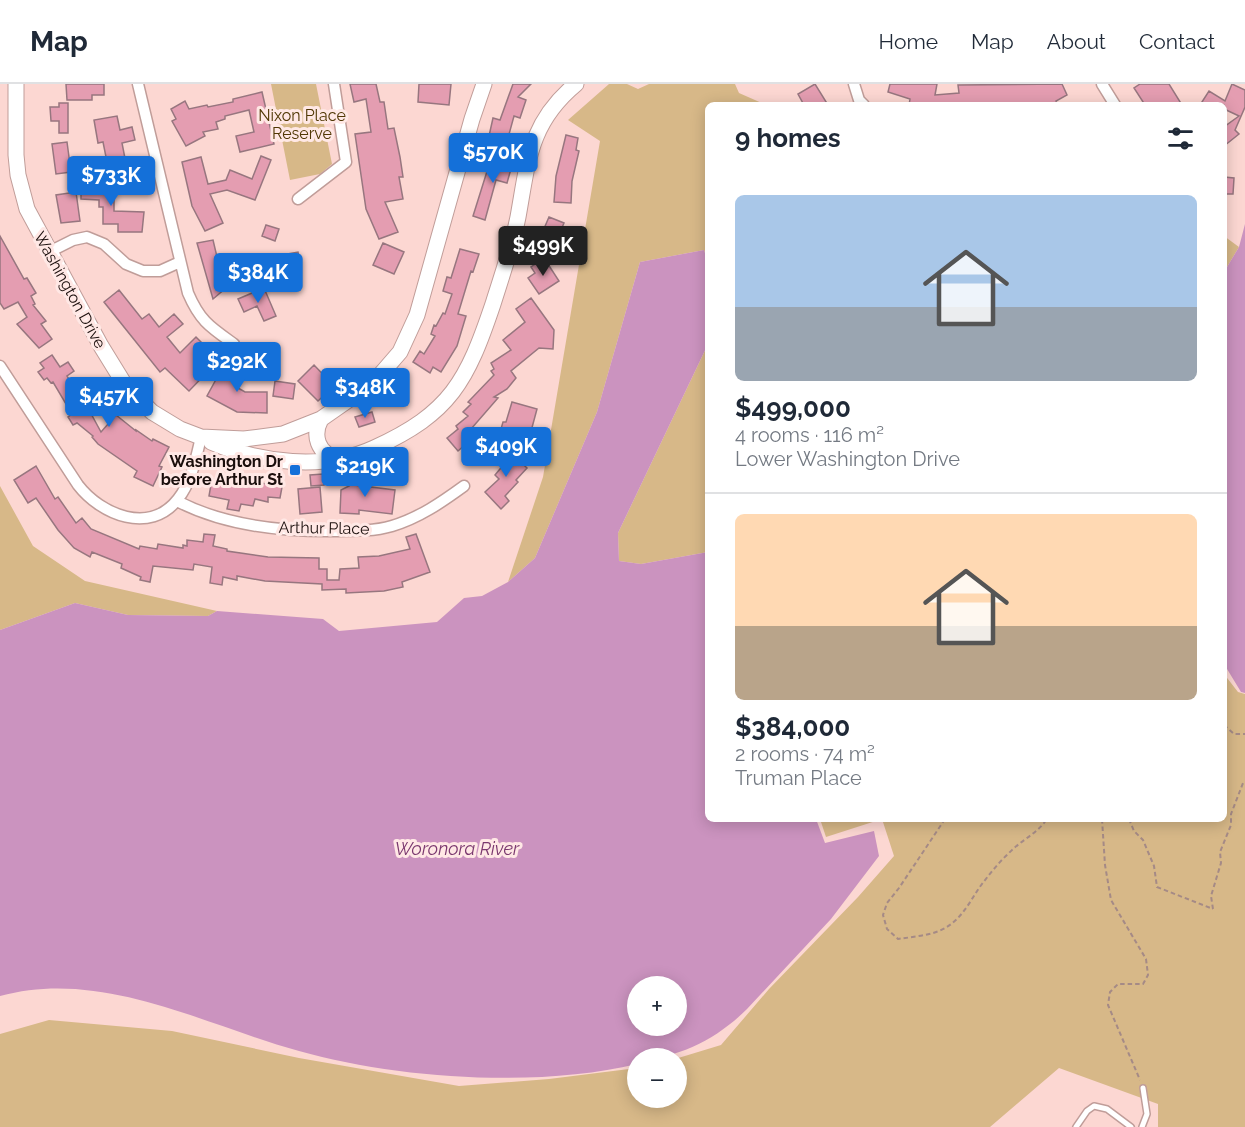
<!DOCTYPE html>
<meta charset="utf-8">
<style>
:root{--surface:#fff;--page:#f2f2f3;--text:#1f2937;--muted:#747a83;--line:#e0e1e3;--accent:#1470d9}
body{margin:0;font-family:Raleway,sans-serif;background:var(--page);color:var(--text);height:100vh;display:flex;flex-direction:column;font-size:22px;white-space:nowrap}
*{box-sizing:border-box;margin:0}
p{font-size:20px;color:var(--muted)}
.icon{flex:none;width:33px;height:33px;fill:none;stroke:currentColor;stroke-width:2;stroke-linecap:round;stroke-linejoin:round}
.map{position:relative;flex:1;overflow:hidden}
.sheet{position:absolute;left:705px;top:18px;width:522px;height:720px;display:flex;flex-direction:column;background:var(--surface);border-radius:9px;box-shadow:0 3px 15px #0003}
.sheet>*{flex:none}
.controls{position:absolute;left:627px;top:892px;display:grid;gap:12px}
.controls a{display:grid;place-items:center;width:60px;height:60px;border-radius:50%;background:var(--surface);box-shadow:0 3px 15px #0003;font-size:30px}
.price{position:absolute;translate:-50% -51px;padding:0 14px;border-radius:6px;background:var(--accent);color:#fff;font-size:20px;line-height:39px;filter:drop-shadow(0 2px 3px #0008)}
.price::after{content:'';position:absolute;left:50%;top:36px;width:18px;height:14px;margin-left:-9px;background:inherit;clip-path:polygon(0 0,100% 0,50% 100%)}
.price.current{background:#222;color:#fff}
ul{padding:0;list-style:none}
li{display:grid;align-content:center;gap:12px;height:318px;padding:0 30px}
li+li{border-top:2px solid var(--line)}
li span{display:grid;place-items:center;height:186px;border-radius:9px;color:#555}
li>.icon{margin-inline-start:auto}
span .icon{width:108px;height:108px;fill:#fffc;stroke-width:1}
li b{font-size:26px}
h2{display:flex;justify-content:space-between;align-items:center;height:72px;padding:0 30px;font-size:26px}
header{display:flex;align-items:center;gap:36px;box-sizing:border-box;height:84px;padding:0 30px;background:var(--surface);border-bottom:2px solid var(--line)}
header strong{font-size:28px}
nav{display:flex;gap:33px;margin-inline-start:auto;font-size:21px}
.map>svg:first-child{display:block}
.green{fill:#d7b888}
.water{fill:#cb93bf;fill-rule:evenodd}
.building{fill:#e49db1;stroke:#97767f;stroke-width:1.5}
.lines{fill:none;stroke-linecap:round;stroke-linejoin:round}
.lane-casing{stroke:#c09d99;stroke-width:8}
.street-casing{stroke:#c09d99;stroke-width:13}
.secondary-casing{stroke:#c09d99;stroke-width:17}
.path{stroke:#a58a86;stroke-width:2;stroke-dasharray:4.5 3;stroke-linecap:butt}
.lane{stroke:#fff;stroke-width:5}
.street{stroke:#fff;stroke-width:10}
.secondary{stroke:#fff;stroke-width:15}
.poi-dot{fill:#1470d9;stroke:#ffe8e5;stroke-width:2}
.labels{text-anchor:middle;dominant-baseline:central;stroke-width:6;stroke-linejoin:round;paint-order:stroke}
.park-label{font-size:16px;fill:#503704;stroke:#ffe8e5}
.street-label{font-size:16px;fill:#1a0e0c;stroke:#ffe8e5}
.poi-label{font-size:16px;font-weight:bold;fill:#1a0e0c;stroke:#ffe8e5;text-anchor:end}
.water-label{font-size:18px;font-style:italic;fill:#7b386f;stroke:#ffe8e5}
</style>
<header>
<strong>Map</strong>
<nav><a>Home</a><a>Map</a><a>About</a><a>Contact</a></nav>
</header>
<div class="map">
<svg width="1245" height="1043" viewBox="0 0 1245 1043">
<rect width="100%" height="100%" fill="#fcd7d2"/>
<path class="green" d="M271 0H316L332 80 320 90 290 96Z
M609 0H627L638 5 649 0H735L739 9 764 20 789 19 791 21H708V178L704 166 640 178 597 328 535 474 508 498 543 393 600 57 568 36Z
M1224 152 1239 163 1224 188Z
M708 260V468L641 480 619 477 618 449Z
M0 402 33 462 85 497 217 527 208 532 128 531 75 519 0 546Z
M1224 590 1238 608 1245 610V1043H1158V1020L1059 984 990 1043H0V950L49 936 172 947 299 974 459 1002 549 995 637 984 638 1014H676V975H675L721 961 769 905 858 813 894 772 882 735 826 753 820 735H1224Z"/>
<path class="water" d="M1245 140V609L1241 608 1224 580V188L1239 163Z
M704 166 708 178V260L618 449 619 477 641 480 708 468V735H816L825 759 874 747 879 772 831 835 747 925C718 954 679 975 638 975L637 980C538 1004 398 995 299 967 204 941 102 884 0 912V546L75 519 128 531 208 532 217 527 323 535 339 547 437 538 464 514 482 512 508 498 535 474 597 328 640 178ZM638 903H676V942H638Z"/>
<path class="building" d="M66 0H104V11H92V16H67Z
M350 0H376L380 18H384L388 45 394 44 400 73 403 93H399L403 115 385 118 398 148 379 155 366 125 355 50 371 48 366 15 354 18Z
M419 0H451L449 21 418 18Z
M513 0H531L518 13 526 16 520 34 514 32 505 65 487 61 493 34 500 36Z
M815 0 828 21H804L798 10Z
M890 0H937L935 11 959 9 958 1 1062 0 1067 11 1056 17 1058 21H909L910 15 888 8Z
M1140 0H1169L1182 21H1145L1134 4Z
M1232 0 1245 6V23L1235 46 1239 50 1224 62V43L1239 32 1224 25V21H1200L1209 7 1225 17Z
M262 8 274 60 240 68 236 52 254 48 249 26 225 32V35L216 38 218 45 203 48 205 52 186 62 172 37 176 35 171 25 185 17 189 25 207 21 208 23 233 18V15Z
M59 19H68V49H59V37H51L50 23H59Z
M117 32 120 46 132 43 135 56 122 59 128 90 110 93 103 58 98 59 94 36Z
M566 51 578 54 576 66 579 67 572 97 571 119 554 118 556 92Z
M67 58 71 88 56 90 52 60Z
M499 71 514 74 507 99 496 96 485 136 473 132 489 81 495 83Z
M261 72 271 76 255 116 227 106 210 110 223 139 205 147 192 122 182 78 201 73 208 100 226 96 230 86 252 95Z
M1224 93 1234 94 1233 110H1224Z
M81 96 112 97 111 116H114V127L144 128 142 148H118V140H103V123H99V116L81 115Z
M76 108 80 137 61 139 56 111Z
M549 133 564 139 552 167 537 161Z
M266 141 279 145 275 157 262 152Z
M0 152 24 195 27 194 36 209 31 212 35 220 33 221 46 237 41 240 52 255 39 264 17 240 27 233 18 218 4 225 0 219Z
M213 156 222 194 245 188 213 215 197 159Z
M383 159 404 168 394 190 373 181Z
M460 165 479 170 473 188 471 187 458 230 466 232 457 262 441 288 433 283 430 289 413 278 420 267 424 270 435 252 431 250 434 241 436 242 443 229 445 230 452 210 443 207 447 193 451 194Z
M298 168 300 180 297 181 301 203 281 207 278 185 283 184 281 171Z
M544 174 559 197 539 210 528 194 535 189 531 183Z
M264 204 276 232 264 237 257 222 244 228 238 215Z
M119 206 142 235 149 230 159 243 174 230 183 240 167 253 180 269 196 253 204 261 199 266 219 276 189 307 165 284 160 288 104 218Z
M531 214 554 246 553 265 539 264 511 287 516 294 507 305 494 313 498 314 471 345 476 351 458 367 447 354 458 345 456 342 468 332 463 328 471 320 468 318 494 291 491 287 494 285 491 279 511 266 503 256 525 238 516 225Z
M52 271 60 283 68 278 74 287 67 292 70 297 68 298 78 317 83 315 101 348 116 331 136 347V346L152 357 153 355 169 363 159 382 162 383 153 402 134 393 137 387 98 360 92 353 93 352 77 339 73 341 68 333 72 330 53 298 51 299 47 294 44 296 38 288 44 284 40 279Z
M225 279H237L238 304 245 308H267V329L237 328 207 312Z
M314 281 334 302 318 317 298 297Z
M275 297 295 300 293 315 273 312Z
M512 318 537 325 530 351 513 347 510 359 495 355 498 345H501L503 338H506Z
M372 328 375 338 359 343 355 333Z
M506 364 527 384 516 396 518 398 505 412 509 417 501 425 485 408 499 395 495 391 505 379 498 373Z
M384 376 389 387 378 391 374 381Z
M36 382 55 415 58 413 76 439 82 434 91 445 139 465 140 462 157 465 158 460 183 464V461L187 462V456L203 458 204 450 215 451 213 462 227 465V467L268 473 319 474V485H327V496H339L340 485 359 484 358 473 379 472 410 465 406 453 416 450 430 488 402 498 403 503 384 507 346 509V505L322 506V500L265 497 237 492V496L223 493 222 501 210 499 212 483 194 480 193 486 153 482 150 498 140 496 141 493 121 484 122 480 92 468 90 473 74 464 58 446 36 414 28 419 14 396Z
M357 387 360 399 354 401 395 406 392 430 359 426V430L340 429 341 406 349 402 346 389Z
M323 390 324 401 311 402 310 391Z
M221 391 282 403 280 414 268 413V418L255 415 253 422 241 420 239 427 227 425 229 416 209 412 212 395 220 396Z
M320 403 322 428 300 430 298 405Z"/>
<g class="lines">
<defs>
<path id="lane" d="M1076 1043 1087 1027 1094 1022 1107 1025 1131 1043
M1142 1043 1147 1030 1143 1004"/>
<path id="street" d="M138 0 188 209C200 237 210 243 234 260
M854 0 859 16 864 21
M1102 0 1115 21
M298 115 346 78 334 0
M49 168 73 156 87 153 104 160 126 180 143 187H160L180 178
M0 282 78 401C101 431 150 451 178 415 192 397 196 374 201 353
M177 417C225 442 284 448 338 447 356 447 375 447 392 442 419 434 442 418 464 402"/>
<path id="secondary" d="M16 0V71L18 91 27 125 101 262 125 301 152 328 180 345 201 353 244 355 283 350 321 335 374 298 400 268 417 231 472 35 484 0
M321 335C312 352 318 369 337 375
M211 358C260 379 324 387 374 364 451 329 467 297 493 220 502 191 512 163 518 133 528 78 529 39 576 0"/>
</defs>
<use href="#lane" class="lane-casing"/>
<use href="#street" class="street-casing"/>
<use href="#secondary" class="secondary-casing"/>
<path class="path" d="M1224 641 1234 650H1245
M945 735 899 804 887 819 883 831 887 845 898 855C911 853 926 852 939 847 959 839 968 821 979 804 988 792 998 779 1009 769 1021 756 1037 750 1047 735
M1102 735 1105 781 1111 816 1146 875 1148 891 1143 900H1118L1110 908 1108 921 1140 996
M1129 735 1134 747 1143 756 1154 782 1157 803 1213 825
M1213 825 1211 812 1221 779 1220 768 1231 741V730L1243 699"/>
<use href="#lane" class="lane"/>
<use href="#street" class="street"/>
<use href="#secondary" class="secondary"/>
</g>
<rect class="poi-dot" x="289" y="380" width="12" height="12" rx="3"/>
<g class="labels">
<g class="park-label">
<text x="302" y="31">Nixon Place<tspan x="302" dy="18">Reserve</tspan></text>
</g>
<g class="street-label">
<text transform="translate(70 206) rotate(61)">Washington Drive</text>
<text transform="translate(324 444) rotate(1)">Arthur Place</text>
</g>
<g class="poi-label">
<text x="283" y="377">Washington Dr<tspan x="283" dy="18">before Arthur St</tspan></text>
</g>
<g class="water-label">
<text x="457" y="764">Woronora River</text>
</g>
</g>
</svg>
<div class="controls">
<a>+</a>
<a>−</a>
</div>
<b class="price" style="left:493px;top:100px">$570K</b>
<b class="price" style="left:111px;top:123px">$733K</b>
<b class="price current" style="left:543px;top:193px">$499K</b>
<b class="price" style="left:258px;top:220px">$384K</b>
<b class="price" style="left:237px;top:309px">$292K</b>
<b class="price" style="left:365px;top:335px">$348K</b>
<b class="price" style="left:109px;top:344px">$457K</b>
<b class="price" style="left:506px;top:394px">$409K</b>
<b class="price" style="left:365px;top:414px">$219K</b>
<section class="sheet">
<h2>9 homes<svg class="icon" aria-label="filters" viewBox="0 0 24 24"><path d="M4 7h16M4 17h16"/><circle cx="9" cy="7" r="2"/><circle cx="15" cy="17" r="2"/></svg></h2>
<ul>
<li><span style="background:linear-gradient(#a9c7e8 60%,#9aa5b1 0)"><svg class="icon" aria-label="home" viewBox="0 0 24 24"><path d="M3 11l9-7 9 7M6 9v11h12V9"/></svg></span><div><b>$499,000</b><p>4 rooms · 116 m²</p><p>Lower Washington Drive</p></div></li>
<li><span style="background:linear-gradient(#ffd9b3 60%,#b9a48a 0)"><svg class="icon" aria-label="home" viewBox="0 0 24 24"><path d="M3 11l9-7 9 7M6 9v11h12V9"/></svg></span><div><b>$384,000</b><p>2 rooms · 74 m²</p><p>Truman Place</p></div></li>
</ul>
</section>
</div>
